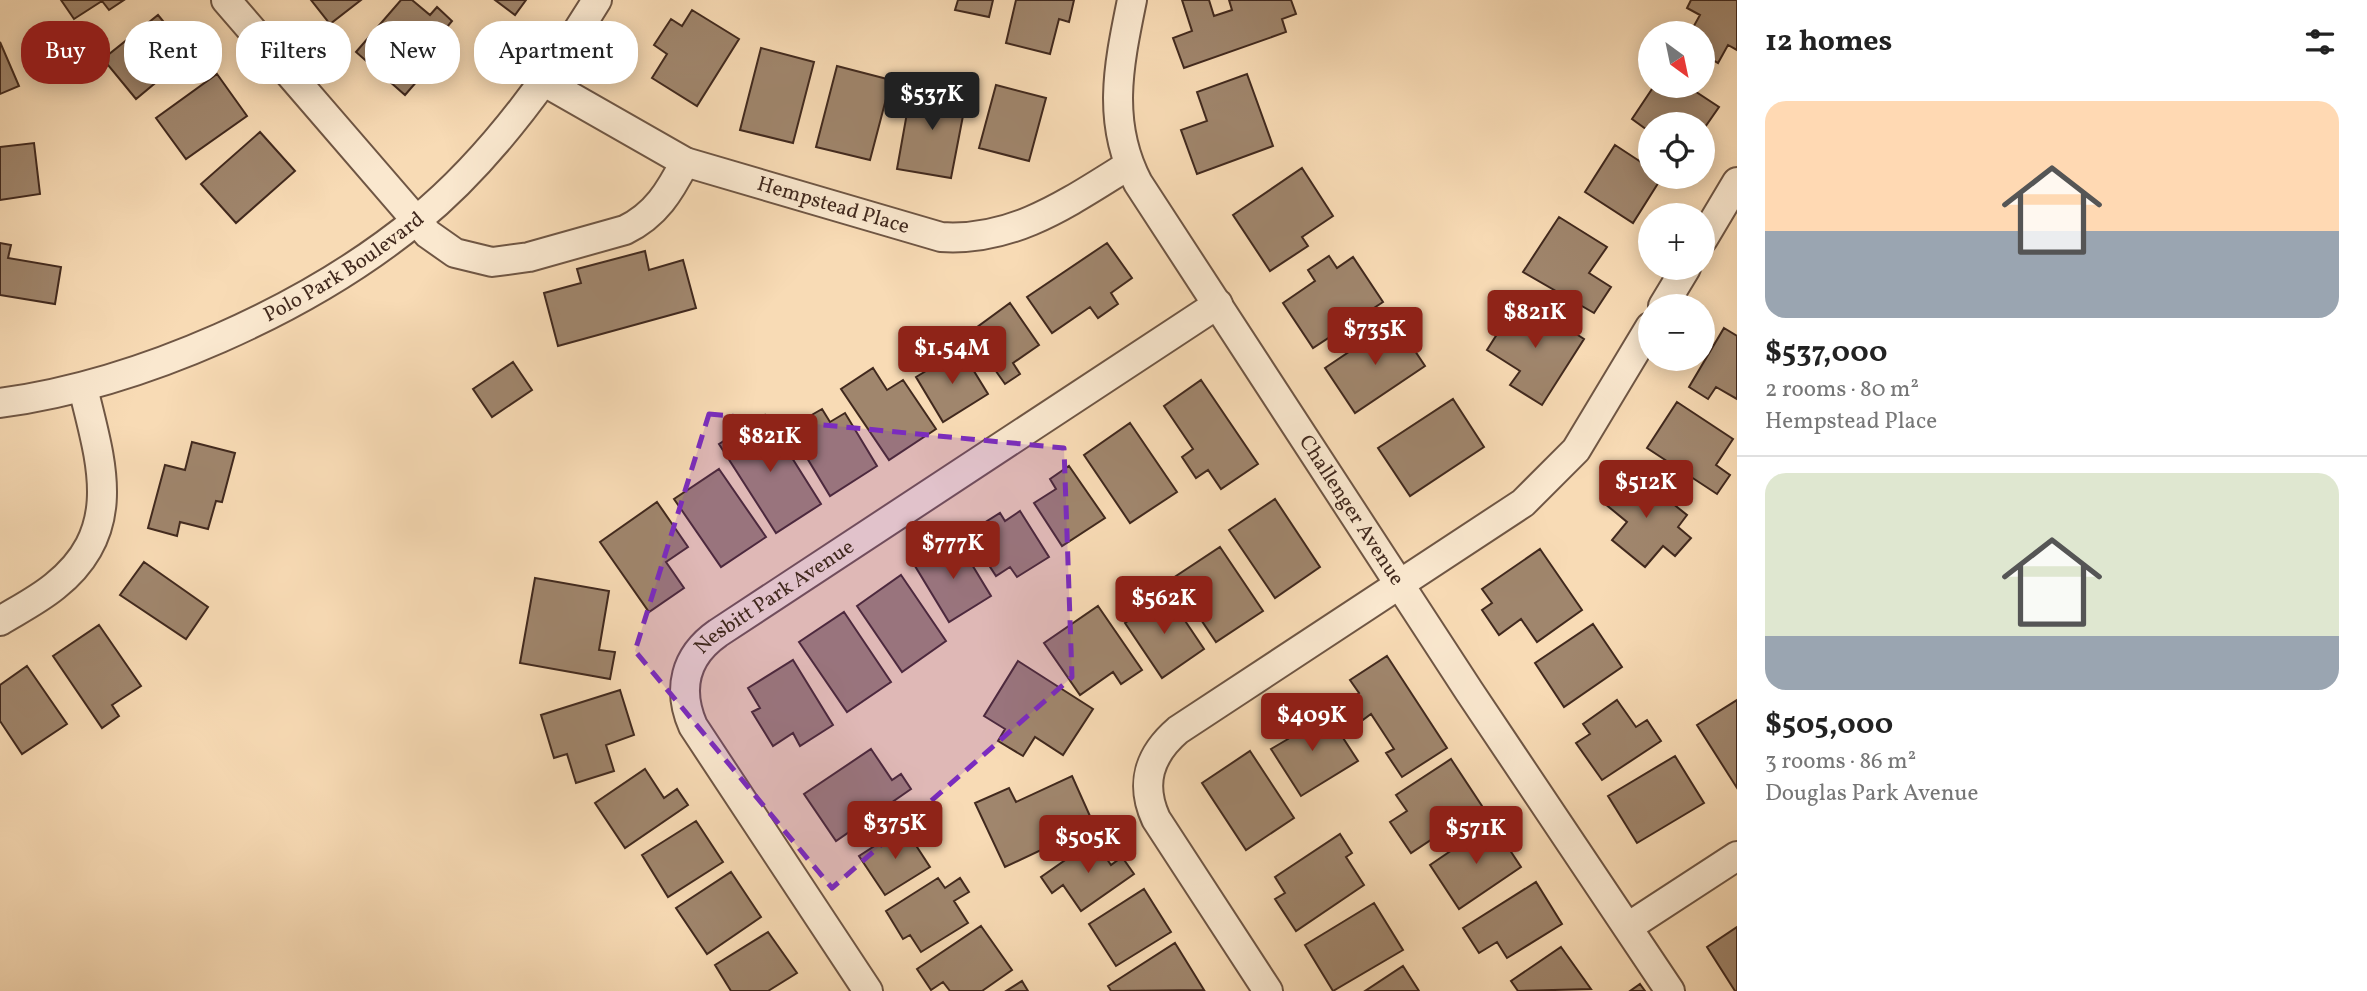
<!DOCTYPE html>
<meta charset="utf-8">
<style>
:root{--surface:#fff;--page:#f6f6f6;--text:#222;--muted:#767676;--line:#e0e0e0;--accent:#8f2418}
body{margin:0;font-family:Vollkorn,serif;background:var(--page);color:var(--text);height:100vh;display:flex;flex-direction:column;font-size:26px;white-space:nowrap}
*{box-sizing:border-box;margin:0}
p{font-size:23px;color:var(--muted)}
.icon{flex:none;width:38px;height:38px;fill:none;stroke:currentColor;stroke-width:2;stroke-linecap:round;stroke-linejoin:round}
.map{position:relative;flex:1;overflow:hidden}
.sheet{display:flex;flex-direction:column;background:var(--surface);width:630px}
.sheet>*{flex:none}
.guide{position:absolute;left:21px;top:21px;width:665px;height:63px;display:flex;gap:14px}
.needle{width:46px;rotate:147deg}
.fabs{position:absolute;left:1638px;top:21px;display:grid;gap:14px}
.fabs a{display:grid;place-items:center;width:77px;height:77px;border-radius:50%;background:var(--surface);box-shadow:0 4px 18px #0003;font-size:35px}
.price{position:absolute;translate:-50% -60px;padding:0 16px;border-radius:7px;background:var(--accent);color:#fff;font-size:23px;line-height:46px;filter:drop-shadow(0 2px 4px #0008)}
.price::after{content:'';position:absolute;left:50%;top:42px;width:21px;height:16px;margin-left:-10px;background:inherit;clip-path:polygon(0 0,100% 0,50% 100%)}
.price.selected{background:#222;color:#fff}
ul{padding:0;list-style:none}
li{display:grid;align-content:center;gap:14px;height:371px;padding:0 28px}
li+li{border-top:2px solid var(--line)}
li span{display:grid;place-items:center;height:217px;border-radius:21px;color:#555}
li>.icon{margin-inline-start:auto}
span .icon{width:126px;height:126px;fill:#fffc;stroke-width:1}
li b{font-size:30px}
h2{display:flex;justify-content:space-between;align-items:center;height:84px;padding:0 28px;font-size:30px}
.chip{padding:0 24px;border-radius:28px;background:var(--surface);box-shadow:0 4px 18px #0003;font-size:24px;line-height:63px}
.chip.selected{background:var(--accent);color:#fff}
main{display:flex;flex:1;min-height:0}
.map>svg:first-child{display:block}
.building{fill:#a0866d;stroke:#41291e;stroke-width:2}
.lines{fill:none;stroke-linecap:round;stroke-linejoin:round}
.minor-casing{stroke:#6f5644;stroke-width:32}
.minor{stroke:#fae8cf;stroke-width:28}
.marked{fill:#7b2cbf;fill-opacity:0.2;stroke:#7b2cbf;stroke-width:5;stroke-dasharray:14 9;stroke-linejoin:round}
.labels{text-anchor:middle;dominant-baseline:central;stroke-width:7;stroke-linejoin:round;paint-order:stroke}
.street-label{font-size:21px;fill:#41291e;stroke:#fae8cf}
</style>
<main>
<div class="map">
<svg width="1737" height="991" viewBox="0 0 1737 991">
<rect width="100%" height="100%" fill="#f8dbb5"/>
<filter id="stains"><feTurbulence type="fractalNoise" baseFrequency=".00286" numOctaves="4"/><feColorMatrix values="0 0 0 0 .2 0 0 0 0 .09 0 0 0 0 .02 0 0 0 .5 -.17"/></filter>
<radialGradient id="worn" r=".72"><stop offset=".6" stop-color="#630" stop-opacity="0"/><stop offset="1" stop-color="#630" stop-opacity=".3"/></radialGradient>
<path class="building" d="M61 0H124L109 10 102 1 74 19Z
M311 0H361L330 24Z
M401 0H412L430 15 437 7 452 21 422 57 431 65 405 95 356 52Z
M495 0H526L515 15Z
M958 0H993L989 17 955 10Z
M1016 0H1074L1069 22 1059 19 1050 54 1006 43Z
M1182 0H1209L1214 16 1232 10 1229 0H1291L1296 14 1282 19 1286 32 1184 68 1173 38 1192 31Z
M1691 0H1737V50L1728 45 1718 63 1703 54V33H1690L1700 15 1687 8Z
M692 10 739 39 697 106 652 78 667 54 654 45 671 19 682 26Z
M158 15 190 54 136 99 103 59Z
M0 42 19 86 0 94Z
M761 48 814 62 793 143 740 130Z
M837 66 891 80 870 160 816 147Z
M217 74 247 116 186 159 156 118Z
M1247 74 1273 146 1197 174 1181 130 1207 121 1197 92Z
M912 85 967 95 951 178 897 169Z
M996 85 1046 98 1029 161 979 148Z
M1654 86H1687L1719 107 1703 130V124H1650V132L1632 119Z
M260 132 295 171 236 223 201 184Z
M34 143 40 194 0 200V147Z
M1615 145 1650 168V177H1662L1633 223 1585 192Z
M1302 168 1333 216 1302 237 1308 246 1270 271 1233 215Z
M1559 217 1607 247 1589 273 1611 287 1594 313 1523 272Z
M0 243 11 245 8 258 61 267 55 304 0 295Z
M1107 243 1132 278 1111 293 1118 304 1098 318 1090 307 1052 333 1027 297Z
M645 251 649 270 683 260 696 308 558 346 544 293 581 283 577 269Z
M1329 256 1337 268 1353 257 1383 302 1313 348 1283 303 1315 281 1308 270Z
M1520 298 1584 339 1542 405 1510 385 1520 371 1487 350Z
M1010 303 1039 345 1013 363 1020 374 1005 384 969 333Z
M1395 321 1425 366 1355 413 1325 368Z
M1724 328 1737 336V399L1716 387 1708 399 1689 387Z
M961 350 988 394 943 422 916 377Z
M513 362 532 390 492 417 473 389Z
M873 368 887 390 903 380 936 429 889 460 841 389Z
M1201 380 1258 464 1221 489 1208 470 1196 478 1182 457 1193 449 1164 406Z
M1453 399 1484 447 1410 496 1378 448Z
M1677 402 1733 439 1716 465 1730 475 1717 494 1647 448Z
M822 409 830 422 845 413 877 466 830 496 801 448 815 439 803 420Z
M765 415 821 504 776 533 719 444Z
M1130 423 1177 492 1130 523 1084 455Z
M192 442 235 453 222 502 216 501 208 529 180 522 177 536 148 528 165 465 185 470Z
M1069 466 1105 518 1062 546 1034 503 1056 489 1050 479Z
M719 469 766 537 721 567 674 499Z
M1631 470 1687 515 1678 527 1691 538 1675 556 1663 546 1645 567 1612 540 1627 522 1604 503Z
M1275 499 1320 567 1275 598 1229 530Z
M657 502 688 547 666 562 684 588 649 612 600 542Z
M1020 511 1049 557 1017 577 1010 567 996 576 968 533 1000 513 1005 521Z
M957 540 991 596 949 622 915 566Z
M1220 547 1263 611 1216 642 1173 578Z
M1540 549 1582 610 1537 642 1521 619 1499 635 1482 610 1492 603 1482 589Z
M144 562 208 607 186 639 120 595Z
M901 575 946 641 902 672 857 606Z
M535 578 609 591 599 650 615 652 610 679 520 663Z
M1167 594 1204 649 1162 678 1125 623Z
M1098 606 1142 670 1121 684 1113 672 1080 695 1044 643Z
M844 612 891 682 847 712 799 642Z
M1593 624 1622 667 1564 707 1535 663Z
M99 625 141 686 112 705 119 716 102 728 53 656Z
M1387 656 1447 748 1402 777 1386 753 1394 749 1371 714 1360 722 1346 701 1359 693 1350 680Z
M793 660 833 725 800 746 793 733 773 746 752 712 760 708 748 688Z
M1018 661 1093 709 1063 755 1035 737 1023 756 998 741 1005 729 984 716Z
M27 666 67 724 22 754 0 721V685Z
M620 690 634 735 606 745 614 771 576 783 567 754 554 758 541 715Z
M1617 700 1636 727 1647 720 1661 741 1602 780 1576 743 1590 734 1583 724Z
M1737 700V788L1697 725Z
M1309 709 1322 731 1334 724 1358 761 1301 796 1271 749 1288 739 1281 727Z
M871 749 892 780 901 774 911 789 836 841 804 794Z
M1250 751 1294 818 1246 850 1202 783Z
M1675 756 1704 803 1637 843 1608 796Z
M1451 759 1482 806 1411 853 1390 822 1407 811 1396 795Z
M645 769 664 798 677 789 688 805 625 848 595 803Z
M1072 776 1094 825 1005 867 975 803 1009 788 1016 802Z
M696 821 723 862 668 897 642 855Z
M1492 823 1521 867 1459 909 1430 865Z
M904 827 930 867 885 895 859 856Z
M1340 834 1352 853 1346 857 1364 885 1296 931 1275 899 1285 893 1275 877Z
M1094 840 1111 865 1122 857 1134 874 1081 911 1063 885 1052 893 1041 877Z
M731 872 761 917 707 954 676 908Z
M938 878 945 888 960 878 969 892 954 901 968 923 921 952 910 935 903 939 886 911Z
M1536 882 1562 924 1507 958 1497 942 1479 953 1463 928Z
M1144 889 1171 932 1116 966 1089 924Z
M1374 903 1403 950 1333 991 1305 945Z
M981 926 1012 970 982 991H950L943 982 931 990 917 969Z
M1737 927V991H1735L1707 947Z
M768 932 797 973 768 991H731L715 965Z
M1175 943 1204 990 1111 991 1108 986Z
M1561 947 1591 989 1518 991 1511 981Z
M1403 966 1419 991H1365Z
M1022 981 1028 991H1006Z
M1640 984 1645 991H1630Z"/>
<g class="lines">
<defs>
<g id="minor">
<path d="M226 0 428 234 455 253 492 262 529 257 625 230C656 215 670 191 685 162"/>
<path id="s1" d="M1132 0C1119 64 1106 122 1138 183L1469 691 1670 991"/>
<path id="s2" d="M543 81 685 162 941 237C1014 242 1069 202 1129 165"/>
<path d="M1703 239 1737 182"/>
<path d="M1663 306 1686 268"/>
<path id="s3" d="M0 403C140 384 307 310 417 220 487 163 550 77 597 0"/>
<path d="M0 621C18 610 38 600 55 586 125 530 101 462 83 388"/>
<path d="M1628 927 1737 856"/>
<path id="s4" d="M868 991 693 726C677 689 685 656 718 633L1218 304"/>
<path d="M1268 991 1156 819C1140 784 1149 755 1178 730L1523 503 1576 450 1650 327"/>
</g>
</defs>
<use href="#minor" class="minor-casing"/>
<use href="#minor" class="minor"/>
</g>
<path class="marked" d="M709 414 1064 448 1072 677 832 888 635 651Z"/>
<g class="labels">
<g class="street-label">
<text stroke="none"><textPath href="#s2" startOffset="318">Hempstead Place</textPath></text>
<text stroke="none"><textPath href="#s3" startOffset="373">Polo Park Boulevard</textPath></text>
<text stroke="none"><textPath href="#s1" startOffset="578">Challenger Avenue</textPath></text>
<text stroke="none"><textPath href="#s4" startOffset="490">Nesbitt Park Avenue</textPath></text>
</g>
</g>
<rect width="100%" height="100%" filter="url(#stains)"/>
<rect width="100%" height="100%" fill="url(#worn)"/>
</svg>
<div class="fabs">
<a><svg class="needle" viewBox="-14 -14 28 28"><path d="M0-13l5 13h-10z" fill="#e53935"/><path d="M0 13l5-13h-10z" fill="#767676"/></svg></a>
<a><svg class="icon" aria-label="locate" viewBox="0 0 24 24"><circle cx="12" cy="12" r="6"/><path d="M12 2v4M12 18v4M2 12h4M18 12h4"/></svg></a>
<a>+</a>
<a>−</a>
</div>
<b class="price selected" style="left:932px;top:132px">$537K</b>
<b class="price" style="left:1535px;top:350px">$821K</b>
<b class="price" style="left:1375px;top:367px">$735K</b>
<b class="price" style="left:952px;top:386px">$1.54M</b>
<b class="price" style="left:770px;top:474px">$821K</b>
<b class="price" style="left:1646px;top:520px">$512K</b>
<b class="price" style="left:953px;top:581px">$777K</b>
<b class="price" style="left:1164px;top:636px">$562K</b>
<b class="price" style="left:1312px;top:753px">$409K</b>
<b class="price" style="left:895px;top:861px">$375K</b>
<b class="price" style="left:1476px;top:866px">$571K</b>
<b class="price" style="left:1088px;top:875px">$505K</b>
<div class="guide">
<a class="chip selected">Buy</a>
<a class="chip">Rent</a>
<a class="chip">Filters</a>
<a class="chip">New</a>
<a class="chip">Apartment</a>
</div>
</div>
<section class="sheet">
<h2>12 homes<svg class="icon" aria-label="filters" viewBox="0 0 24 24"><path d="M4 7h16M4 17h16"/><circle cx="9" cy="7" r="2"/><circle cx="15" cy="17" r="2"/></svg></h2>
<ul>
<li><span style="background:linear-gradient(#ffd9b3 60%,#9aa5b1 0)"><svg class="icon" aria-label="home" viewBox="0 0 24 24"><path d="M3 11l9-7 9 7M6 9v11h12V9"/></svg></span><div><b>$537,000</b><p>2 rooms · 80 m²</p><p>Hempstead Place</p></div></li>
<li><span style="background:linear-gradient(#dfe7d0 75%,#9aa5b1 0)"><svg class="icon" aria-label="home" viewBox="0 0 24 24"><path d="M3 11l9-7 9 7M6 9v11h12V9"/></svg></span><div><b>$505,000</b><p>3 rooms · 86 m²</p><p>Douglas Park Avenue</p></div></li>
</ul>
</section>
</main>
